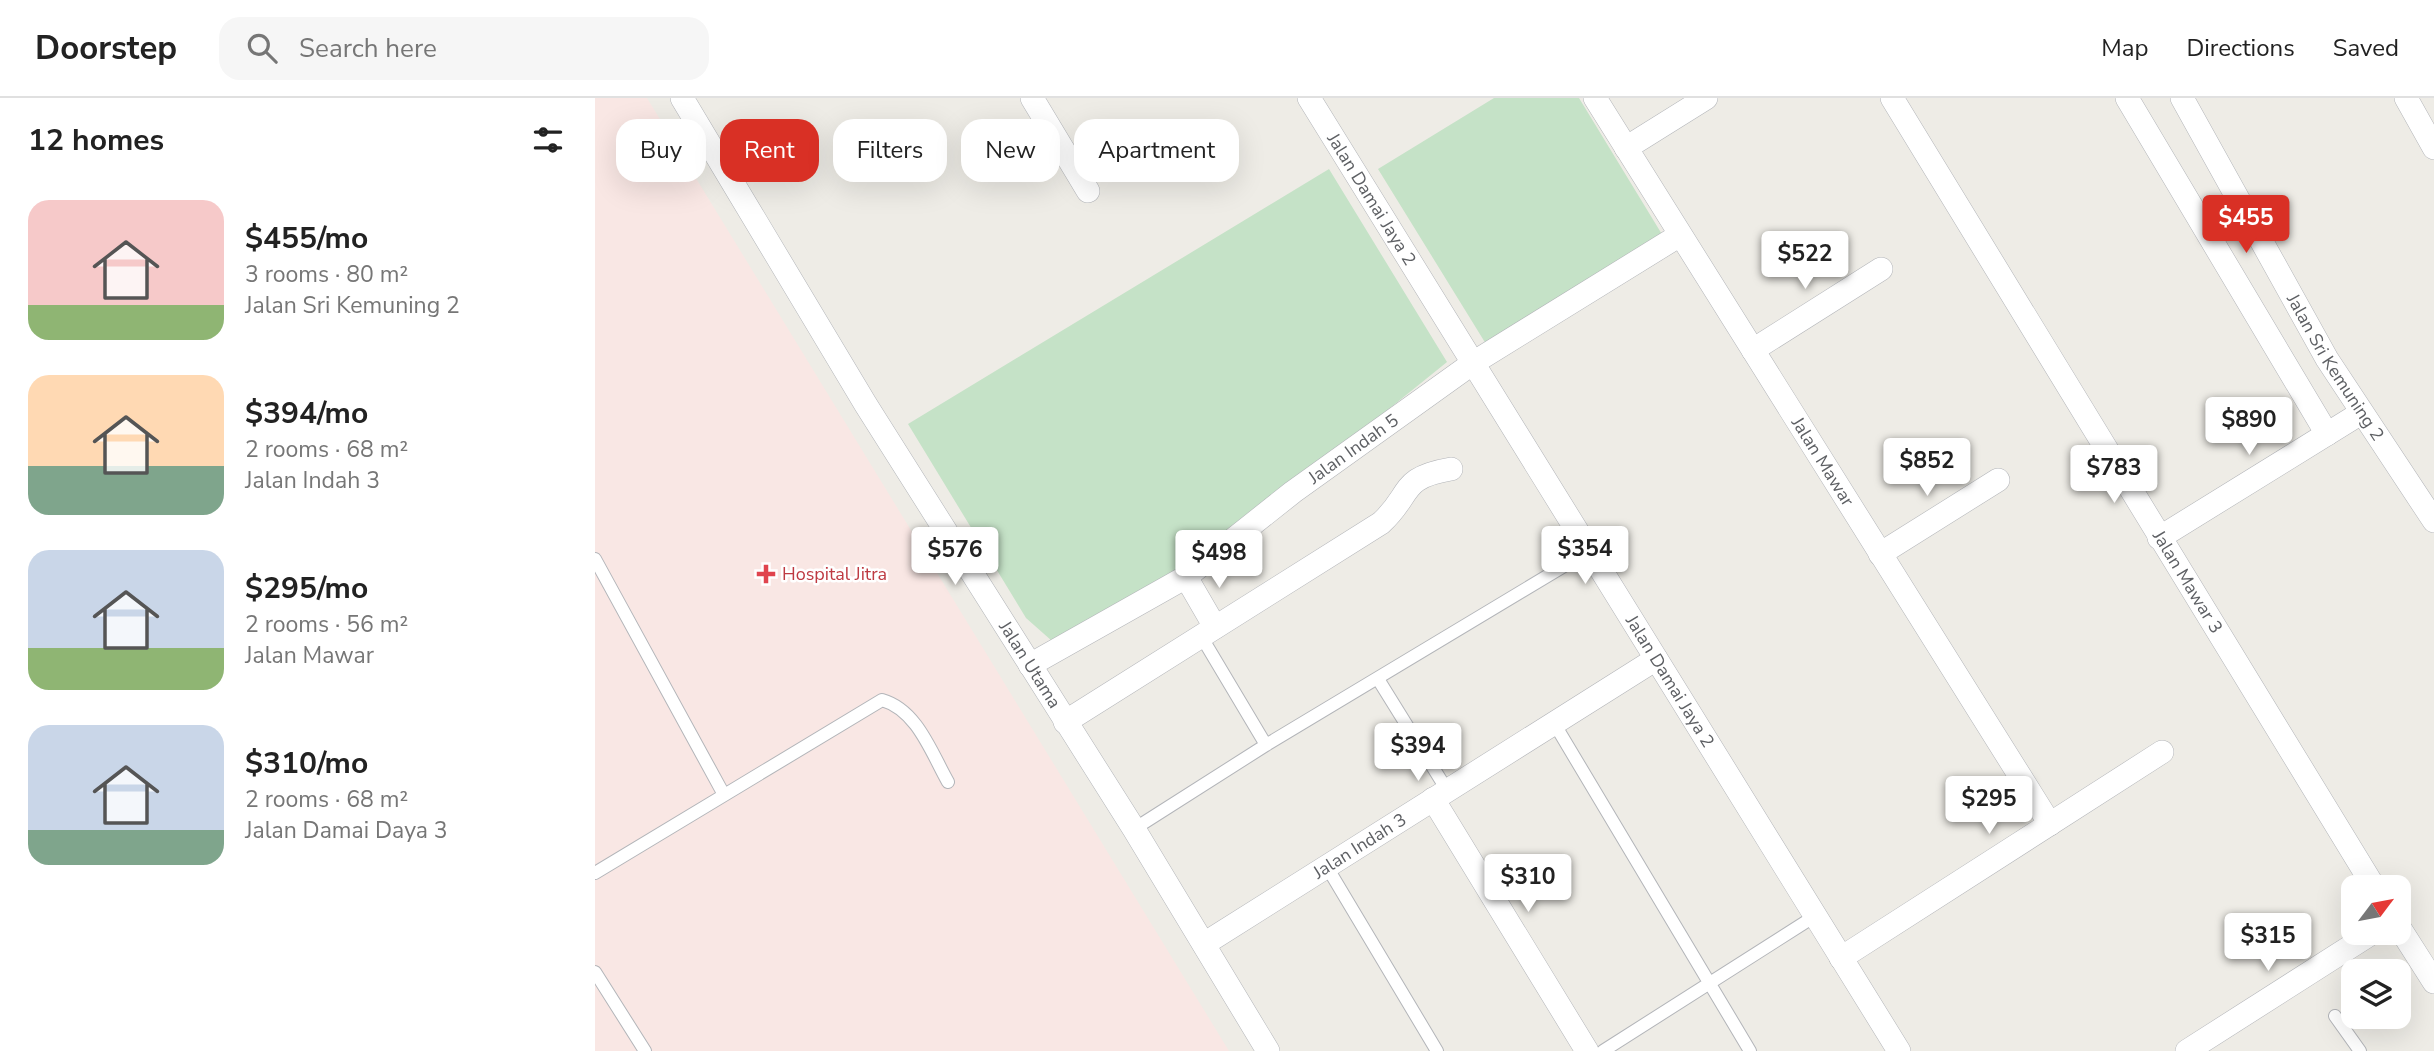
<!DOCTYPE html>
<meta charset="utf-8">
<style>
:root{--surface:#fff;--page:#f6f6f6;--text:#222;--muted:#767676;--line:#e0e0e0;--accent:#d93025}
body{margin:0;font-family:"Nunito Sans",sans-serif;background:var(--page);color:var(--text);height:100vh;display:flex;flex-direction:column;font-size:26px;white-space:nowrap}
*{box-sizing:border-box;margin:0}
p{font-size:23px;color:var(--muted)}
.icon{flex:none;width:38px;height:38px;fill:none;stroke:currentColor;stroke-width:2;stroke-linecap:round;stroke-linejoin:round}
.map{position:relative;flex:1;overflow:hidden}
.panel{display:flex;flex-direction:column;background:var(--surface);width:595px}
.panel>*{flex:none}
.hud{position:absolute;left:21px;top:21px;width:665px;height:63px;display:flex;gap:14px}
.needle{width:46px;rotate:58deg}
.controls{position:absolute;left:1746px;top:777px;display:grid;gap:14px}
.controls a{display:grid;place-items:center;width:70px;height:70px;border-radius:14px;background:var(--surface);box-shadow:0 7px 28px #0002;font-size:35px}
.price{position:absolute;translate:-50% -60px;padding:0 16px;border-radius:7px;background:#fff;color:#222;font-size:23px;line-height:46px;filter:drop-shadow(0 2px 4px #0008)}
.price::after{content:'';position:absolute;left:50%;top:42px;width:21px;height:16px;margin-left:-10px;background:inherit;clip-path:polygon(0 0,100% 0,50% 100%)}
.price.current{background:var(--accent);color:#fff}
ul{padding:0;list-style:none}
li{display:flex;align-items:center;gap:21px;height:175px;padding:0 28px}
li span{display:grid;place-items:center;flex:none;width:196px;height:140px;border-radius:21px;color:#555}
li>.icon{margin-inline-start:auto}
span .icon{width:84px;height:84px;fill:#fffc;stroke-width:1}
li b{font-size:30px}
h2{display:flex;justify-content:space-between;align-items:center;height:84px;padding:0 28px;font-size:30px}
.pill{padding:0 24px;border-radius:21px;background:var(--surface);box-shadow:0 7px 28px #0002;font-size:24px;line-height:63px}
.pill.current{background:var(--accent);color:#fff}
header{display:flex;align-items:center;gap:42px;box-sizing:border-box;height:98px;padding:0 35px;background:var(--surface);border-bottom:2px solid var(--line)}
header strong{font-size:33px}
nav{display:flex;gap:38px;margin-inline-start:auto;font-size:24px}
.search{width:490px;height:63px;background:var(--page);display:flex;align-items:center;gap:18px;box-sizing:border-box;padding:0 24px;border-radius:21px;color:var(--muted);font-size:26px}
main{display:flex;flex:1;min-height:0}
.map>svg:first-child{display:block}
.medical{fill:#f9e7e4}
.green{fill:#c5e2c7}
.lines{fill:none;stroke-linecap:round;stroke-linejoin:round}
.lane-casing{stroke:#b3b5b9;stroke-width:14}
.street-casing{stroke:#b3b5b9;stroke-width:24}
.lane{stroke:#fff;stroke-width:12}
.street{stroke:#fff;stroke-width:23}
.health-dot{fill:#e0444e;stroke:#fff;stroke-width:2.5}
.labels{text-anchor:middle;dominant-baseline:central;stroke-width:5;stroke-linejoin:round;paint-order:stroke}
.street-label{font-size:18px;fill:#5e6064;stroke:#fff}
.health-label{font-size:18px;fill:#be3a42;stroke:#fff;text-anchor:start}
</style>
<header>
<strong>Doorstep</strong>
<div class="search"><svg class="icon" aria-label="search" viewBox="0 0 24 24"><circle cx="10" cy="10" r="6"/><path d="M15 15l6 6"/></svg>Search here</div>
<nav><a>Map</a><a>Directions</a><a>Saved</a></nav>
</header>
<main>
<section class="panel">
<h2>12 homes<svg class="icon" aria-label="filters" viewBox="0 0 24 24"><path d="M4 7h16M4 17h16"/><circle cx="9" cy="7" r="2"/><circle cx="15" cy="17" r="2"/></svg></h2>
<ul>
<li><span style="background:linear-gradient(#f6c9c9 75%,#8fb573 0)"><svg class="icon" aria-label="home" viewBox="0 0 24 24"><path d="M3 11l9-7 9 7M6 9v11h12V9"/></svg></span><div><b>$455/mo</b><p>3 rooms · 80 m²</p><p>Jalan Sri Kemuning 2</p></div></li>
<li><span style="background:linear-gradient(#ffd9b3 65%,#7fa58c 0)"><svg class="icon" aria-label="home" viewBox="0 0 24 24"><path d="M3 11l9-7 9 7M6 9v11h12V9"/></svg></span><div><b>$394/mo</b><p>2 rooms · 68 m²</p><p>Jalan Indah 3</p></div></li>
<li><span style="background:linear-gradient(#c9d6e8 70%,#8fb573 0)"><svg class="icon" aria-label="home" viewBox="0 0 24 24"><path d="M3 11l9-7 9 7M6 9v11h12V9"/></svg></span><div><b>$295/mo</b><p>2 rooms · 56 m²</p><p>Jalan Mawar</p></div></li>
<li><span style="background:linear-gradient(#c9d6e8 75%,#7fa58c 0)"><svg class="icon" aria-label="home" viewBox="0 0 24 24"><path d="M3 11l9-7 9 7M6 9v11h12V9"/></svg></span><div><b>$310/mo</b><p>2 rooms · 68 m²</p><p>Jalan Damai Daya 3</p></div></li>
</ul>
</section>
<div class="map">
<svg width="1839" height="953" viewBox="0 0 1839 953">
<rect width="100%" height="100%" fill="#eeece6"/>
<path class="medical" d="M0 0H52L634 953H0Z"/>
<path class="green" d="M899 0H984L1068 138 891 246 783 71Z
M734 71 852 264 633 441 483 543H457L431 520 313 326Z"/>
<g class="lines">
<defs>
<path id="lane" d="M0 461 128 695
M606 538 671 647
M783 581 852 692
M959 625 1155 953
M539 731 671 647 994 453
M732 769 842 953
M0 775 287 602C322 612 336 654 353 684
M0 874 50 953
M1740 918 1765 953
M1008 953 1220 818"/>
<g id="street">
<path id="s1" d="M87 0 271 307 539 731 673 953"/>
<path d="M437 0 493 93"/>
<path id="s2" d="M714 0 1304 953"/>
<path id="s3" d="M1000 0 1455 726"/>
<path id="s4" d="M1297 0 1779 789"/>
<path d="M1532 0 1732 336"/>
<path id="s5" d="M1587 0 1732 261 1839 423"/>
<path d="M1811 0 1839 50"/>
<path d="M1031 50 1111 0"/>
<path d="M1158 252 1286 171"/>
<path d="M1564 440 1766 315"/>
<path d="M1285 456 1403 382"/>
<path d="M591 479 620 529"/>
<path id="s6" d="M435 567 591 479 698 394 878 265 1085 137"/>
<path d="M470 624 786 425C818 396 803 380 856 371"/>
<path d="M838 701 992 953"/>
<path d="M1804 829 1839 884"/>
<path id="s7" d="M609 846 1061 561"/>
<path d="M1246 860 1567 654"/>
<path d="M1592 953 1777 835"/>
</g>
</defs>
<use href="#lane" class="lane-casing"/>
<use href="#street" class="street-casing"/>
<use href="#lane" class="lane"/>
<use href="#street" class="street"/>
</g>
<path class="health-dot" d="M167.5 465.5h7v7h7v7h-7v7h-7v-7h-7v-7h7z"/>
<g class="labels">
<g class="street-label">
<text stroke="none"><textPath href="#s2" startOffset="119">Jalan Damai Jaya 2</textPath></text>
<text stroke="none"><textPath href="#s5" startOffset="310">Jalan Sri Kemuning 2</textPath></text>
<text stroke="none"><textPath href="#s6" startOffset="390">Jalan Indah 5</textPath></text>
<text stroke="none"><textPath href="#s3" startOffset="429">Jalan Mawar</textPath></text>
<text stroke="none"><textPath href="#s4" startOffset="567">Jalan Mawar 3</textPath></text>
<text stroke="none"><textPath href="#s1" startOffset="665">Jalan Utama</textPath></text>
<text stroke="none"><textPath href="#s2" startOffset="686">Jalan Damai Jaya 2</textPath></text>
<text stroke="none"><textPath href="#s7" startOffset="184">Jalan Indah 3</textPath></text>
</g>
<g class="health-label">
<text x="187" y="476">Hospital Jitra</text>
</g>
</g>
</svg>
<div class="controls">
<a><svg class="needle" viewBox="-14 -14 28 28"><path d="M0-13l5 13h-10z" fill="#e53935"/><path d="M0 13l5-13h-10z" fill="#767676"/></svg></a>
<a><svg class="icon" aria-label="layers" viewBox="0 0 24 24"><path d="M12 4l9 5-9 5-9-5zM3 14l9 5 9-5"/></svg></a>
</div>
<b class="price current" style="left:1651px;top:157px">$455</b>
<b class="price" style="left:1210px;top:193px">$522</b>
<b class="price" style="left:1654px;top:359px">$890</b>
<b class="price" style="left:1332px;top:400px">$852</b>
<b class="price" style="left:1519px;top:407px">$783</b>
<b class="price" style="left:990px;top:488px">$354</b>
<b class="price" style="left:360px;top:489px">$576</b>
<b class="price" style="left:624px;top:492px">$498</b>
<b class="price" style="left:823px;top:685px">$394</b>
<b class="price" style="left:1394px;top:738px">$295</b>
<b class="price" style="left:933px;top:816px">$310</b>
<b class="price" style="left:1673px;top:875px">$315</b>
<div class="hud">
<a class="pill">Buy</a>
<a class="pill current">Rent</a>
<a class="pill">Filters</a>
<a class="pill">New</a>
<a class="pill">Apartment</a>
</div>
</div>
</main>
